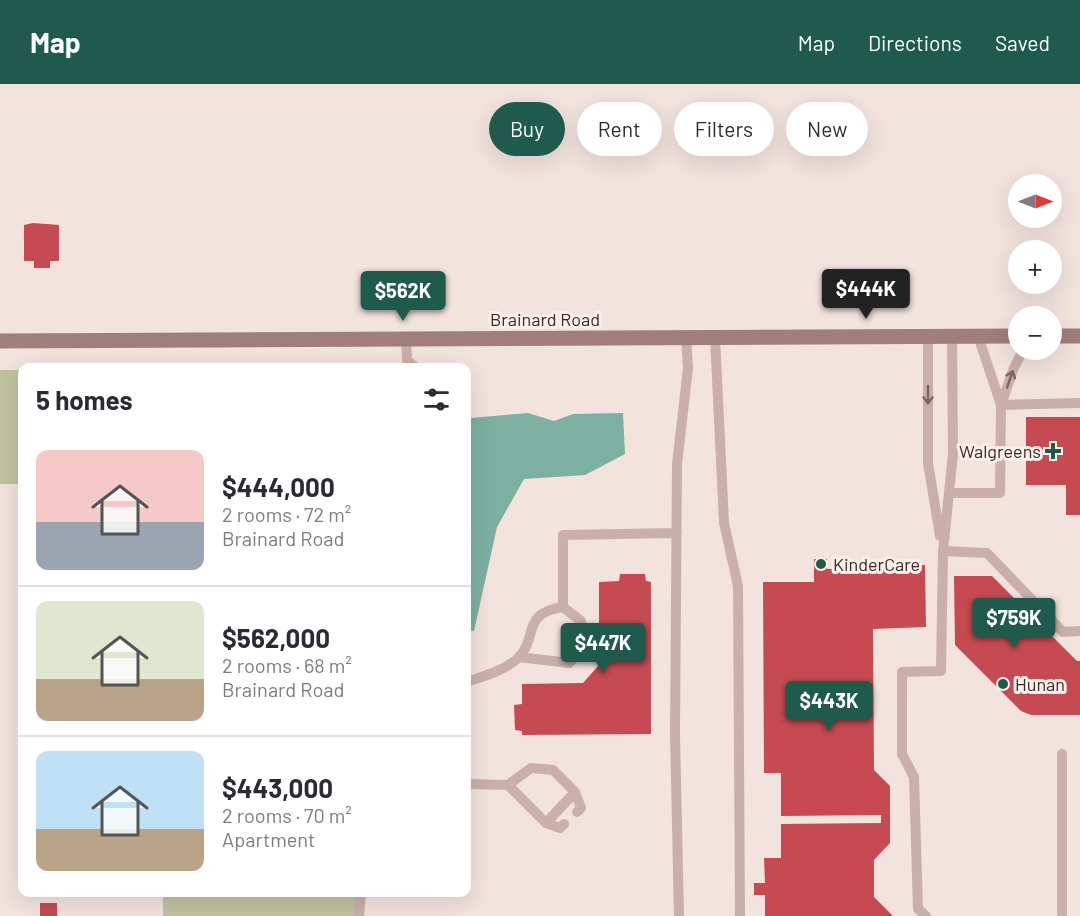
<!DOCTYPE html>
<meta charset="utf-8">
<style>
:root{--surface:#fff;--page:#f7f7f7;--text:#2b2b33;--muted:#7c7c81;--line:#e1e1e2;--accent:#1f5b4d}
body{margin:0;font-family:Barlow,sans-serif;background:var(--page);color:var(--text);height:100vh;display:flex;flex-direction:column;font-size:22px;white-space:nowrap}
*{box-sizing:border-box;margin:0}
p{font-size:20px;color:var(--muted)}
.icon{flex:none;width:33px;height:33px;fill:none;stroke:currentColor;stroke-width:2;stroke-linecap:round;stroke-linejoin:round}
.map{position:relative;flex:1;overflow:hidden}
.panel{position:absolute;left:18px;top:279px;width:453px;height:534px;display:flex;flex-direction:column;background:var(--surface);border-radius:12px;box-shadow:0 6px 24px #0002}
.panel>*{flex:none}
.hud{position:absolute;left:489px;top:18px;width:501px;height:54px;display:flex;gap:12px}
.needle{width:39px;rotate:90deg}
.tools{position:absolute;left:1008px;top:90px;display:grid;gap:12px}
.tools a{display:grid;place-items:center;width:54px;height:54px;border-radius:50%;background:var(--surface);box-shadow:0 6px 24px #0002;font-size:30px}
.price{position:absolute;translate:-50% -51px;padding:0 14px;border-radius:6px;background:var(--accent);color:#fff;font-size:20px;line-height:39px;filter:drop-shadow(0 2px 3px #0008)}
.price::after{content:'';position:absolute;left:50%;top:36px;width:18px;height:14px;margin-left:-9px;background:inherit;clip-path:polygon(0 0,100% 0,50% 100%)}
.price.selected{background:#222;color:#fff}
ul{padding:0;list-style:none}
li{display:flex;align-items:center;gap:18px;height:150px;padding:0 18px}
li+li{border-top:2px solid var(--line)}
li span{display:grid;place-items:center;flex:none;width:168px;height:120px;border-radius:12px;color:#555}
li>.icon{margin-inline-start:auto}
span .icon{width:72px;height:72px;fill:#fffc;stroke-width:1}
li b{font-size:26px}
h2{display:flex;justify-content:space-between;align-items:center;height:72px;padding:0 18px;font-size:26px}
.pill{padding:0 21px;border-radius:27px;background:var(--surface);box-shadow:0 6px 24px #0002;font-size:21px;line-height:54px}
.pill.selected{background:var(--accent);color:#fff}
header{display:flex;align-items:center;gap:36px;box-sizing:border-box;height:84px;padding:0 30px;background:var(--accent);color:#fff}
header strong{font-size:28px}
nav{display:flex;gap:33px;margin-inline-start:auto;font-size:21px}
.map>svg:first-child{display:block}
.green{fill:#c1c29e}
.water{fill:#7db0a3}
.building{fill:#c64a51}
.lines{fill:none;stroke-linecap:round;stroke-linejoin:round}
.lane{stroke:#cbafaa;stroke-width:10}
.secondary{stroke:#9f7e7b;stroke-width:15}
.oneway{stroke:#7b6664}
.poi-dot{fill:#1f5b4d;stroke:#faefeb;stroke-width:2}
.labels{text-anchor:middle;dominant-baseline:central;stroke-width:6;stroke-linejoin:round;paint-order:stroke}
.street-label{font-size:18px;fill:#392a2a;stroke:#faefeb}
.poi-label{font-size:18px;fill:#392a2a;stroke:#faefeb;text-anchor:start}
</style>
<header>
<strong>Map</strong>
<nav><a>Map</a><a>Directions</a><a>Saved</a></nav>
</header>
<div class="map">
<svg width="1080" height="832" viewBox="0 0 1080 832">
<rect width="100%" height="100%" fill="#f3e3df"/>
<path class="green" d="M0 286H22V400H0Z
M163 809H361L359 832H163Z"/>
<path class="water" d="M528 329 554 337 573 330 623 329 625 370 585 391 524 395 497 443 474 547 467 546V343L471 334Z"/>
<path class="building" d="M33 139 59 141V177H50V184H34V177H24V141Z
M1026 333H1080V431H1066V401H1026Z
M814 475H827V485H908V481H925L926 543 873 545 874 686 890 702V759L874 776V813L893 832H765V811H754V799H765L764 774H781V740L881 739V731L781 732V689H764L763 498H814Z
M620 490H645L646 497 651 498V650L522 651V647L515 646 514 621 522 620V600L583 599 599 581V498L619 497Z
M954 492H992L1077 577H1080V631H1031L1021 627 955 561Z
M29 808H55V813H29Z
M40 819H57V832H40Z"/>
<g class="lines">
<path class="lane" d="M928 252V379L940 452
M978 252 1001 321 1013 286 1023 266
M715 253 724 439 738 502 740 832
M406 255 407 276 416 284
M949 409H1000L1001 321 1080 319
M943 467 987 469 1063 548 1080 547
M519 573 569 579 582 565 584 549 581 537 563 523
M466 598C484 592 503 587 517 575 539 555 520 529 563 523V451L677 449
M1062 670V832
M466 700 508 701 531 684 553 686 575 708 546 739 508 701
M575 708 581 724 577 728
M546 739 560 744 564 740
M359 832 361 808
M679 832 675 650 677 380 688 284 686 253
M926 832 918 825 914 693 902 670V588L941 587 943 467 953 370 952 252"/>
<path class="secondary" d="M1052 252H1080
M0 257 1018 252"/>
</g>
<defs><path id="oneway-shaft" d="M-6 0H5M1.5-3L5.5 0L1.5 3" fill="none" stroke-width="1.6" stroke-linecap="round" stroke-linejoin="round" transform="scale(1.5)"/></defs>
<g class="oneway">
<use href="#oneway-shaft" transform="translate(1010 295) rotate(-71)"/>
<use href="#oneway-shaft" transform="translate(928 311) rotate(90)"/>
</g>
<g class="poi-dot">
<path d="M1050 358h6v6h6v6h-6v6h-6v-6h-6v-6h6z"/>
<circle cx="821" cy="480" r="6"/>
<circle cx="1003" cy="600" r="6"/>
</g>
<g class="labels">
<g class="street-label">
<text x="545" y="235">Brainard Road</text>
</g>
<g class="poi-label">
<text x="1041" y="367" text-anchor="end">Walgreens</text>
<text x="833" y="480">KinderCare</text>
<text x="1015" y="600">Hunan</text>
</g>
</g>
</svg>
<div class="tools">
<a><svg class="needle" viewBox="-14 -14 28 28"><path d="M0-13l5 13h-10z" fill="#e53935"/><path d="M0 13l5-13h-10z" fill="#7c7c81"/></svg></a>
<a>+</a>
<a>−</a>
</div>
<b class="price selected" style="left:866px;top:236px">$444K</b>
<b class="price" style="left:403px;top:238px">$562K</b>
<b class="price" style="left:1014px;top:565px">$759K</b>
<b class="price" style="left:603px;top:590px">$447K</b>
<b class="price" style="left:829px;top:648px">$443K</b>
<div class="hud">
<a class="pill selected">Buy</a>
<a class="pill">Rent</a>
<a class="pill">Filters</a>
<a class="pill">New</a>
</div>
<section class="panel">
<h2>5 homes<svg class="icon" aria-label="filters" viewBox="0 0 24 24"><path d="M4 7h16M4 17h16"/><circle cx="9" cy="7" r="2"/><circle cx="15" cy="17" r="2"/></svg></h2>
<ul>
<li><span style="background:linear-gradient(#f6c9c9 60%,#9aa5b1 0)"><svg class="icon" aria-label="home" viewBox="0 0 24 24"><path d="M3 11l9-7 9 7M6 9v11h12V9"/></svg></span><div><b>$444,000</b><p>2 rooms · 72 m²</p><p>Brainard Road</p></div></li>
<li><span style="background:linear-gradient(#dfe7d0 65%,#b9a48a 0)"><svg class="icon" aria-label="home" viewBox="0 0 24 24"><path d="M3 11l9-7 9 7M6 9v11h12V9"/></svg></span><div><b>$562,000</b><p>2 rooms · 68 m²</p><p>Brainard Road</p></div></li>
<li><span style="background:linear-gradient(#bfe0f5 65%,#b9a48a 0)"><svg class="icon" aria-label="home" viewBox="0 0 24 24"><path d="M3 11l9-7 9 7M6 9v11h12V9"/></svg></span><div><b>$443,000</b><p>2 rooms · 70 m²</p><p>Apartment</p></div></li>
</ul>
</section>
</div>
